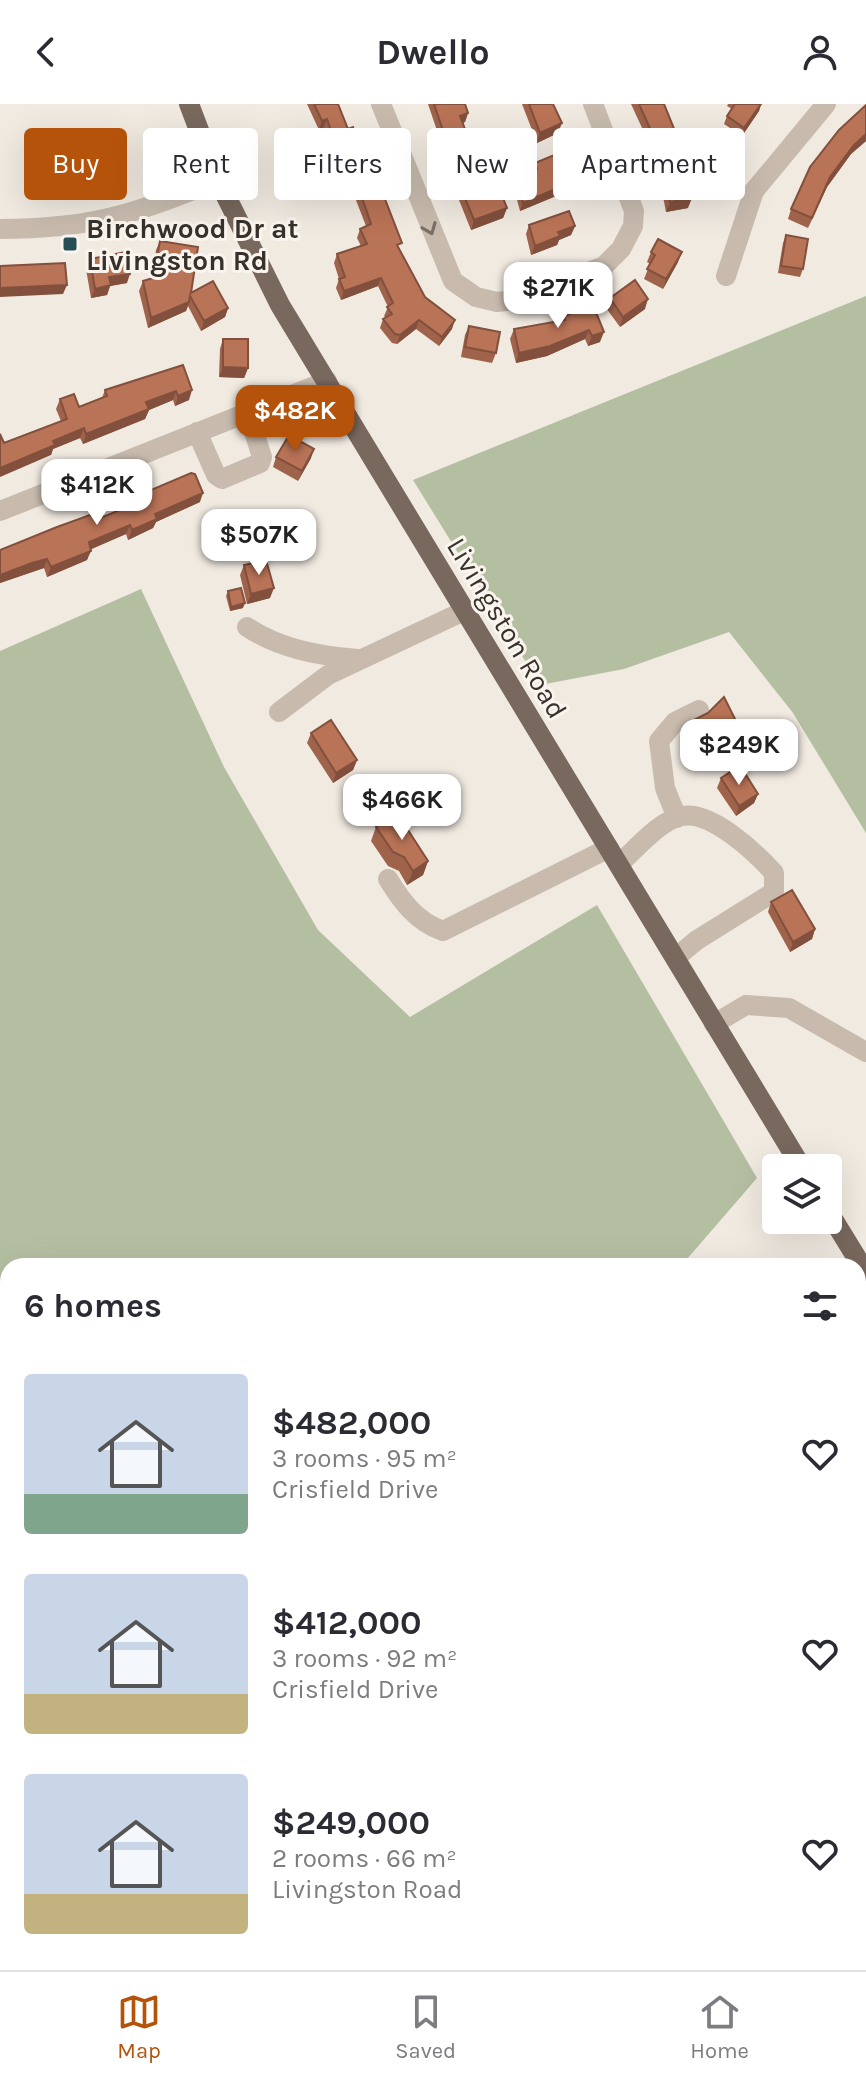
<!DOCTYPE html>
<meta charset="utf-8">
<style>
:root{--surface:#fff;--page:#f2f2f3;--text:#2b2b33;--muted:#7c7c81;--line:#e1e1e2;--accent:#b45309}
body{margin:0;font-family:Karla,sans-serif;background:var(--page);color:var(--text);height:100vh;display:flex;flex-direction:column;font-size:30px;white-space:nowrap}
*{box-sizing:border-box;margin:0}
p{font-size:26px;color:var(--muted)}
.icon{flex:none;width:44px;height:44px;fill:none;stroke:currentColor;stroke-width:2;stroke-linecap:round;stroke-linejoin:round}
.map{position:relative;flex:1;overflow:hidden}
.panel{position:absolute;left:0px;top:1154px;width:866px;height:712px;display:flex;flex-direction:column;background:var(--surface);border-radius:24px 24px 0 0;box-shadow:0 8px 32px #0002}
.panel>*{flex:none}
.banner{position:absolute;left:24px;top:24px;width:818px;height:72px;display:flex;gap:16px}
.fabs{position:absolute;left:762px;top:1050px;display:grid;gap:16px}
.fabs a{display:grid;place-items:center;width:80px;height:80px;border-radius:8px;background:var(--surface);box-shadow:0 8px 32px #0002;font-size:40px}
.price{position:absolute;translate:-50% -68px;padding:0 18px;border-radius:16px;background:#fff;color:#222;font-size:26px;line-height:52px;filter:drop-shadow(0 2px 4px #0008)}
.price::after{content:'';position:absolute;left:50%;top:48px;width:24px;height:18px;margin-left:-12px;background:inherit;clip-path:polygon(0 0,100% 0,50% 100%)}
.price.on{background:var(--accent);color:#fff}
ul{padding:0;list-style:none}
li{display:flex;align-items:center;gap:24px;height:200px;padding:0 24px}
li span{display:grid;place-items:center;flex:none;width:224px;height:160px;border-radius:8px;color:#555}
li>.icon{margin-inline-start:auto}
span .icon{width:96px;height:96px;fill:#fffc;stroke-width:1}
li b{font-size:34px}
h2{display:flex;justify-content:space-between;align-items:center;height:96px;padding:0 24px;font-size:34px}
.tag{padding:0 28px;border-radius:8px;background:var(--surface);box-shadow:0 8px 32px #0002;font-size:28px;line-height:72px}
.tag.on{background:var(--accent);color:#fff}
header{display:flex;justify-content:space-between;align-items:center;height:104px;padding:0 24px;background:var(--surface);font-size:36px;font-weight:700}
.menu{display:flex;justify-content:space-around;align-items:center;height:112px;border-top:2px solid var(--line);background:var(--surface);font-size:22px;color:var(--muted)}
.menu a{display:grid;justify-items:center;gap:4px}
.menu .on{color:var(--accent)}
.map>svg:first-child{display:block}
.green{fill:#b4bfa2}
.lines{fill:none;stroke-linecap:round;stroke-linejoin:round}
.minor{stroke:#c8bbae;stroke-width:20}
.major{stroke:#78685e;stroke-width:20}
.wall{fill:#9f634b}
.shaded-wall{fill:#82503d}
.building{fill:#b97357;stroke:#82503d;stroke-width:2}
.oneway{stroke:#786f66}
.poi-dot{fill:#254f55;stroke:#f9f4ed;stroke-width:3}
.labels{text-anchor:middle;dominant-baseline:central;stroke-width:6;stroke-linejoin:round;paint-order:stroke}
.poi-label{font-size:28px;font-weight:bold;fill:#37302b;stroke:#f9f4ed;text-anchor:start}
.street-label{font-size:28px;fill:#37302b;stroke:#f9f4ed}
</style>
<header><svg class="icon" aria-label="back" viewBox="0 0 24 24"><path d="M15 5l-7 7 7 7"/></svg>Dwello<svg class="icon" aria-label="person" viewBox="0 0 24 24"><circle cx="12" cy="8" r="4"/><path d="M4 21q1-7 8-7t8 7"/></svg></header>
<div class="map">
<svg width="866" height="1866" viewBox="0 0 866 1866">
<rect width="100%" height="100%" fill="#f1eae1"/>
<path class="green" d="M866 192V729L793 609 729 528 624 565 540 581 413 376Z
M141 485 224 663 318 826 410 913 597 801 757 1074 681 1162H8V1676L0 1664V547Z
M866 1383V1581L858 1580V1385Z
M0 1820 8 1825V1858H47L54 1866H0Z
M125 1858H297L301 1866H123Z"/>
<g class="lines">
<path class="minor" d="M381 0 453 177 476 193 497 198 516 196 604 162 621 145 633 122 634 107 593 0
M0 125C90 125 136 110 218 76
M726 172 754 87 826 0
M197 328 216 371 222 375 260 359 262 353 248 309
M0 407 327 277
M247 523C280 545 320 552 358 555
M279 608 328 571 464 507
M677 714 665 684 659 637 675 618 699 606
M619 760C636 745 660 716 682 712 711 706 756 749 774 769V788L697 836 675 854
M388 775C402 798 417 818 443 827L609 744
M714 920 746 901 789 904 866 948
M0 1311 8 1315
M858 1344 866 1343
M858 1610 866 1614"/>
<path class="major" d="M189 0 218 76 280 201 802 1064
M828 1107 866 1169"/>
</g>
<path class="wall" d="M307 0H338L400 146 425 193 452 225 439 242 416 225 397 240 392 239 380 224 383 215 386 214 384 212 388 203 378 182 341 196 336 184 339 175 334 159 337 150 361 142 357 134 360 125 366 122 354 91 347 76 343 77 323 24 319 26Z
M428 0H465L468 9 465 18 462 19 473 63 452 71Z
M522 0H553L558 29 537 39Z
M631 0H664L677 32 674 41 654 50Z
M728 0H761L759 7 742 32 724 20 727 12 732 5 727 2Z
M866 1V37L851 50 827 83 808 124 788 115 791 105Z
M535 59 583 73 580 82 520 107 516 92 519 83 518 80 521 71 532 67Z
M724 65 717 82 697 74 699 69Z
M664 68 688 104 666 108 660 77Z
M462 87 507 104 503 114 471 126 459 96Z
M529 121 575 122 571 131 559 136 557 141 531 151 526 130Z
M786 131 803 165 800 173 778 169 783 139Z
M160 137 191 189 228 204 225 213 201 227 188 202 186 207 148 224 139 187 143 177 152 175 156 146Z
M651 148 678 158 663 185 644 175 650 160 647 158Z
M90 155 127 179 110 182 107 191 91 194 86 165Z
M610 194 645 205 620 223 606 204Z
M593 201 600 238 588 242 585 235 547 252 516 259 510 235 514 225 562 217 564 212Z
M469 222 496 249 492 259 461 253 465 231Z
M223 235 248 264 244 274 219 273 220 245Z
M183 261 189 296 175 302 173 296 149 306 145 315 83 340 80 334 53 345 51 351 4 339 61 317 56 305 60 295 79 303 102 294 105 286Z
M276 353 311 354 298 377 273 363Z
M132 394 200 398 156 418 153 424 128 436 126 430 90 445 87 456 47 473 44 464 0 479V446L103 413 129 402Z
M244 461 270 494 247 500 240 471Z
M228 487 243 504 230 507 226 492Z
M690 618 741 627 738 635 708 657 687 627Z
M311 629 357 656 353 666 333 679 307 639Z
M721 674 741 675 758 690 754 699 736 712 717 684Z
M376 723 428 757 423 771 407 781 399 767 388 762 371 737Z
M771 798 815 825 812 835 790 848 768 808Z
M858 1643 866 1648V1704L858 1698Z
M858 1732 866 1738V1799L858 1793Z
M320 1858H372L376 1866H320L318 1863Z
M578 1858H621L615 1866H588Z
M731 1858 769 1866H728Z"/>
<path class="shaded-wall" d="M761 0 759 7 742 32 744 24Z
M468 9 465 18 456 22 460 12Z
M327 15 323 24 319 26 322 17Z
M562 19 558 29 537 39 540 29Z
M866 30V37L851 50 827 83 808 124 830 73 854 41Z
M677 32 674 41 654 50 657 40Z
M476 54 473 63 452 71 455 62Z
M350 67 347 76 343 77 346 69Z
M583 73 580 82 520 107 523 99Z
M692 94 688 104 666 108 670 98Z
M507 104 503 114 471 126 474 116Z
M575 122 571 131 559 136 557 141 531 151 535 142 558 128Z
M682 148 678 158 663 185 666 175Z
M130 170 127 179 110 182 107 191 91 194 95 185 109 173Z
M381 174 378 182 341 196 344 187Z
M67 181 63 190 0 193V184Z
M648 195 645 205 620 223 623 213Z
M189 198 186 207 148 224 151 214Z
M228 204 225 213 201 227 204 217Z
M419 216 416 225 397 240 400 231Z
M455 216 452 225 439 242 442 233Z
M589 226 585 235 547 252 516 259 519 249Z
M604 228 600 238 588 242 592 232Z
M223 263 248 264 244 274 219 273Z
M192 286 189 296 175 302 178 292Z
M176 287 173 296 149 306 145 315 83 340 86 330 146 298Z
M84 324 80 334 53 345 51 351 0 373V364L53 337Z
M314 345 311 354 298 377 302 367Z
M203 389 200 398 156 418 153 424 128 436 132 426 155 410Z
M130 421 126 430 85 448 89 438Z
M91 447 87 456 47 473 51 463Z
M47 455 44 464 0 479V471L32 459Z
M274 484 270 494 247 500 251 490Z
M245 499 243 504 230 507 231 503Z
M741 627 738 635 708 657 711 648Z
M357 656 353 666 333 679 336 669Z
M758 690 754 699 736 712 739 702Z
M428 757 423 771 407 781 413 767Z
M815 825 812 835 790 848 793 838Z
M615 1858H621L615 1866H605L606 1862Z"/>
<path class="building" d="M314 0H338L348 25 353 23 370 69 374 67 402 139 397 141 425 193 455 216 442 233 419 216 400 231 395 230 383 215 392 210 387 203 393 199 381 174 344 187 339 175 345 173 337 150 367 140 360 125 371 120 358 82 350 67 346 69 327 15 322 17Z
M434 0H465L468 9 460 12 476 54 455 62Z
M529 0H553L562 19 540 29Z
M639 0H664L677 32 657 40Z
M735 0H761L744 24 727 12Z
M866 1V30L854 41 830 73 812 114 791 105 810 63 839 26Z
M571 44 583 73 523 99 519 83 525 81 521 71 537 65 535 59Z
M704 56 724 65 719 77 699 69Z
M686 63 692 94 670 98 664 68Z
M482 79 489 94 501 89 507 104 474 116 462 87Z
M569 107 575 122 558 128 560 132 535 142 529 121Z
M786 131 808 135 803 165 781 162Z
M658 135 682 148 666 175 647 165 655 151 651 148Z
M160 137 198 143 191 189 213 177 228 204 204 217 190 192 189 198 151 214 143 177 153 174Z
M126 148 130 170 109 173 111 181 95 185 90 155Z
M65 159 67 181 0 184V162Z
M635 176 648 195 623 213 610 194Z
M593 201 604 228 592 232 589 226 550 242 519 249 514 225 565 216 564 212Z
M469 222 500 228 496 249 465 243Z
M223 235H248V264L223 263Z
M183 261 192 286 178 292 176 287 146 298 149 305 86 330 84 324 53 337 55 341 0 364V330L4 339 67 315 60 295 74 290 79 303 107 292 105 286Z
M289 331 314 345 302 367 276 353Z
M191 369 195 370 203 389 155 410 157 415 132 426 130 421 89 438 91 447 51 463 47 455 32 459 0 471V446L57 423 101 407 103 413 134 400 132 394Z
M266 456 274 484 251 490 244 461Z
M241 484 245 499 231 503 228 487Z
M724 593 741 627 711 648 690 618 708 609Z
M331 616 357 656 336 669 311 629Z
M735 665 741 675 746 671 758 690 739 702 721 674Z
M397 709 428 757 413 767 404 753 393 748 376 723Z
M792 786 815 825 793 838 771 798Z
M859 1642 866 1648V1690L858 1684V1643Z
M858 1732 866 1738V1780L858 1774Z
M333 1858H372L376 1866H337Z
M601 1858H615L612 1862H606Z
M731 1858H767L769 1866H734Z"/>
<defs><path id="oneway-chevron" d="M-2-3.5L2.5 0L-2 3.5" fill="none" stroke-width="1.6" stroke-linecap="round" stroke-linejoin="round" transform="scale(2)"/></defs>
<use class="oneway" href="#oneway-chevron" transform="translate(430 125) rotate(68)"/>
<rect class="poi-dot" x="62" y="132" width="16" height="16" rx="4"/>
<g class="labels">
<g class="poi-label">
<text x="86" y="124">Birchwood Dr at<tspan x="86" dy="32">Livingston Rd</tspan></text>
</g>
<g class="street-label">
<text transform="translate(507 524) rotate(59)">Livingston Road</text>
</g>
</g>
</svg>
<div class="fabs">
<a><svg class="icon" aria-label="layers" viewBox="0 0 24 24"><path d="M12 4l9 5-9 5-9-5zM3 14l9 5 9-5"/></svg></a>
</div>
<b class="price" style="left:558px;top:226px">$271K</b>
<b class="price on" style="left:295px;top:349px">$482K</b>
<b class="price" style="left:97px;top:423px">$412K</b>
<b class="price" style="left:259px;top:473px">$507K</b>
<b class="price" style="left:739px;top:683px">$249K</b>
<b class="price" style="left:402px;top:738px">$466K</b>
<div class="banner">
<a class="tag on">Buy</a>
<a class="tag">Rent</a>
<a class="tag">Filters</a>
<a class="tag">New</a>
<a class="tag">Apartment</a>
</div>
<section class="panel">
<h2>6 homes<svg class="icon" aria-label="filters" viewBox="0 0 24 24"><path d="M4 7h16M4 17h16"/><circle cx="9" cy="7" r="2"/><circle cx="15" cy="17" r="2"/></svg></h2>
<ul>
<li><span style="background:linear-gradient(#c9d6e8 75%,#7fa58c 0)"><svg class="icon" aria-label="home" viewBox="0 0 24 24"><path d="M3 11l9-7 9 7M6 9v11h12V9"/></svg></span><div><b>$482,000</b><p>3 rooms · 95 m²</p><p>Crisfield Drive</p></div><svg class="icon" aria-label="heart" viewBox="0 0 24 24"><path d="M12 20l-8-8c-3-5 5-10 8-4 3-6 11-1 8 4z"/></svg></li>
<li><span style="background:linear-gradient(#c9d6e8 75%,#c2b280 0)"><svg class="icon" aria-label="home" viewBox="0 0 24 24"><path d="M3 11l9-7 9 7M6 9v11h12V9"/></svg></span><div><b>$412,000</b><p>3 rooms · 92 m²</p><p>Crisfield Drive</p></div><svg class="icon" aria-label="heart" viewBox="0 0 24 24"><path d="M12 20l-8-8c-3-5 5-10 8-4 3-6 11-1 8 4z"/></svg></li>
<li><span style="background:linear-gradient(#c9d6e8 75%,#c2b280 0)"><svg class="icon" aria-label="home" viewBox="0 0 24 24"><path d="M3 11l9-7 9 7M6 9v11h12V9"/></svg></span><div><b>$249,000</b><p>2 rooms · 66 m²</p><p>Livingston Road</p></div><svg class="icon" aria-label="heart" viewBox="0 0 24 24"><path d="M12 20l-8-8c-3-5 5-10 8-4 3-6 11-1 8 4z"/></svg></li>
</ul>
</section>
</div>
<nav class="menu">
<a class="on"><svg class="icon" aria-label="map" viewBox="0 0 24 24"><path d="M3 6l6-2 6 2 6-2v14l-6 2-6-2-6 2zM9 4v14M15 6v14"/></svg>Map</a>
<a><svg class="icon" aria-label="saved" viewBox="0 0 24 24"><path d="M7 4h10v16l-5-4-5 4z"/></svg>Saved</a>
<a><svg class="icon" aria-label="home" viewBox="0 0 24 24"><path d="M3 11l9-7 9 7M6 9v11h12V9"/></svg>Home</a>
</nav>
